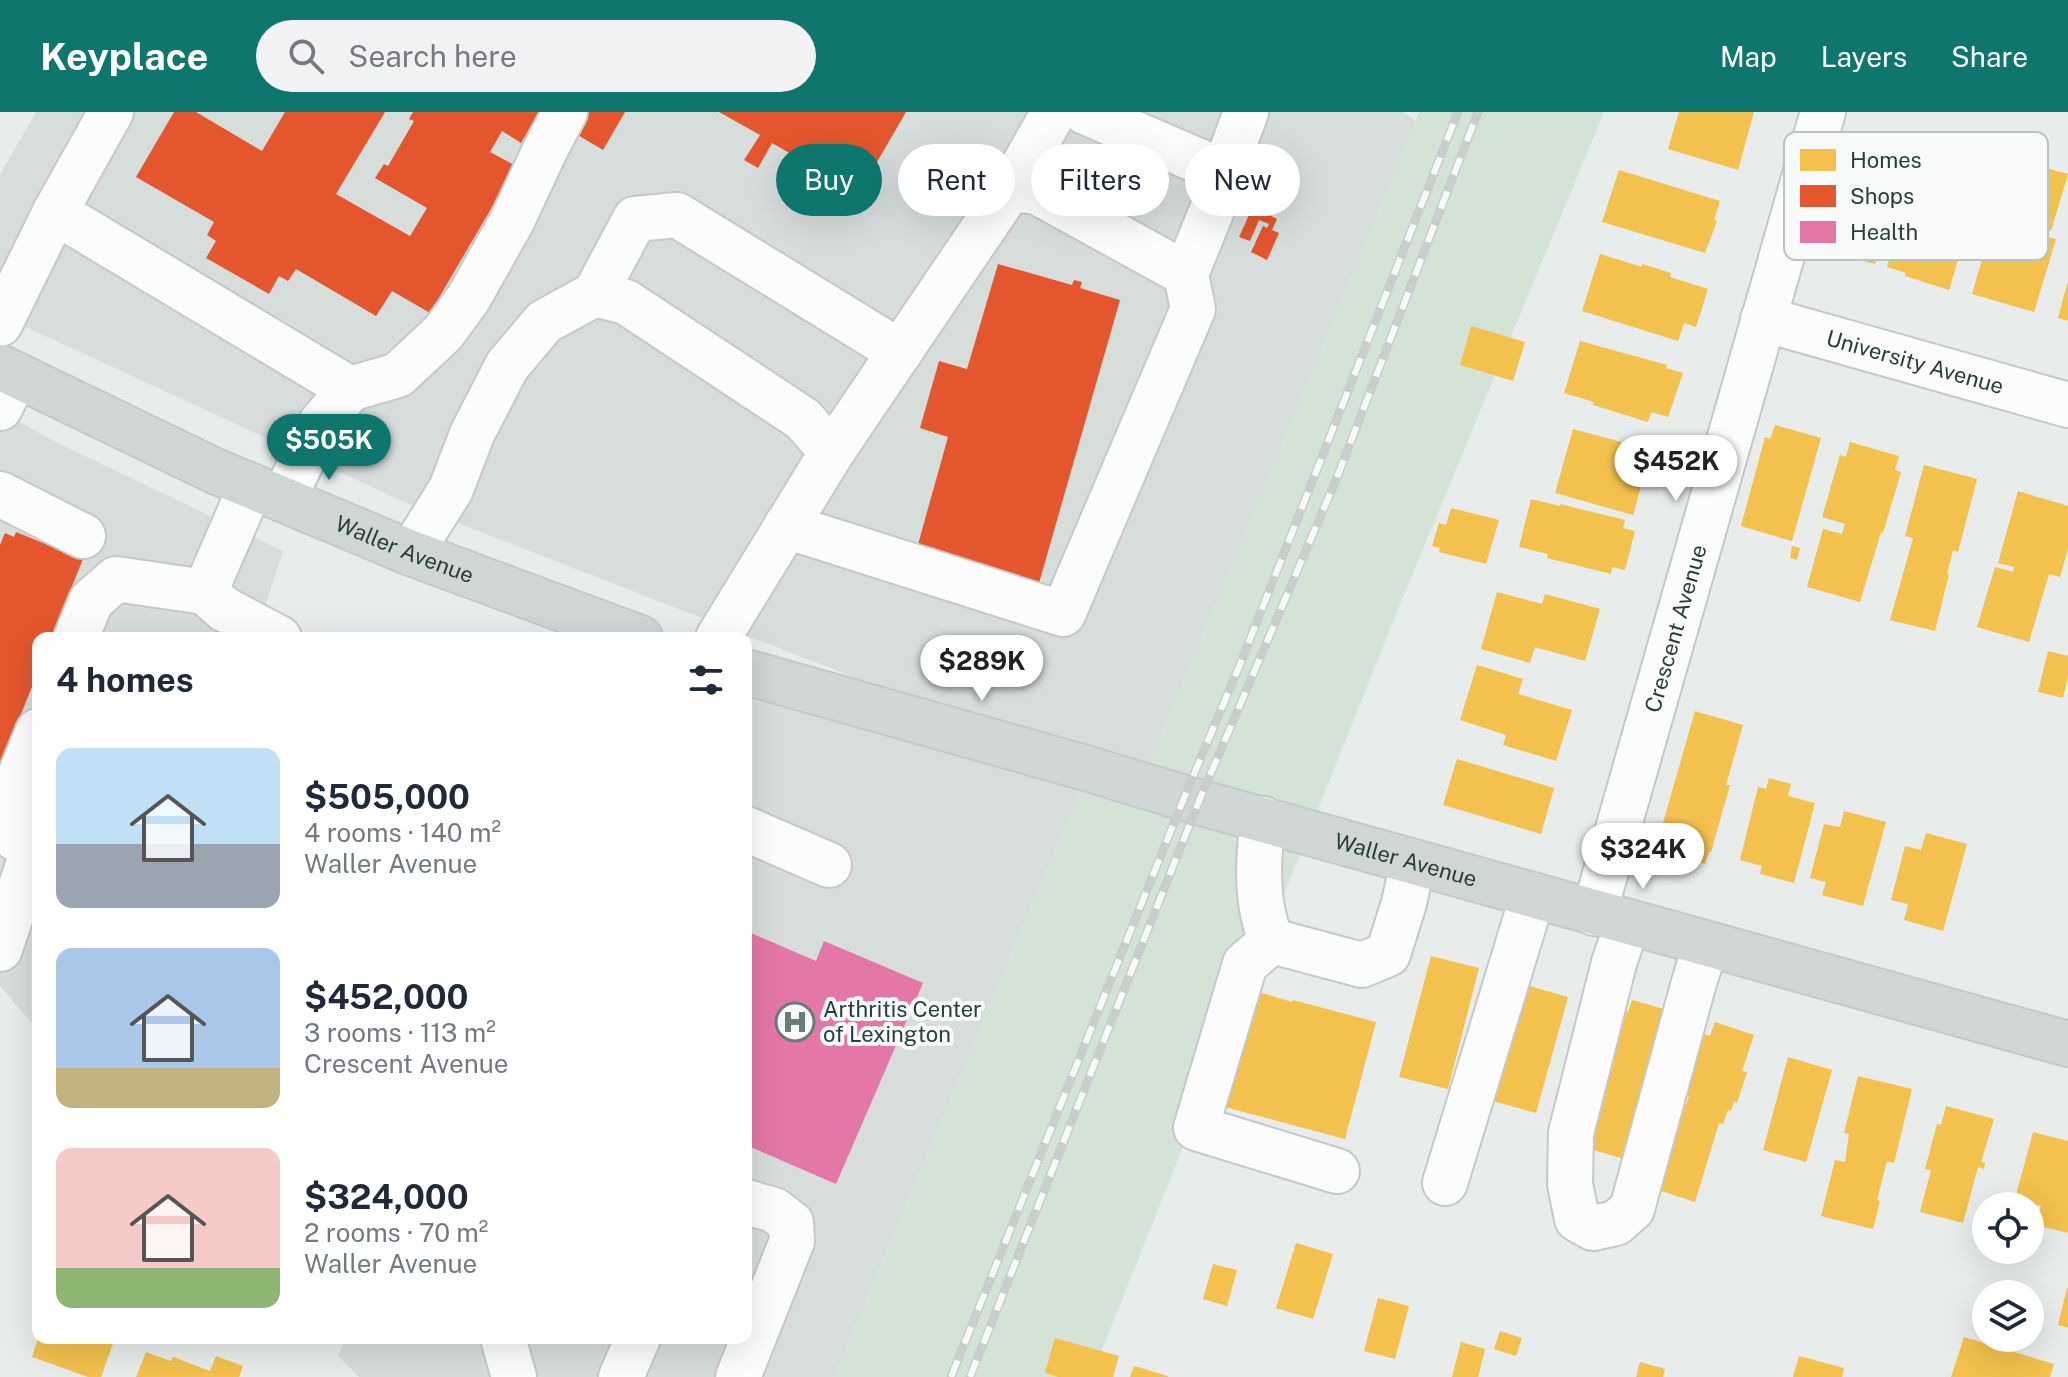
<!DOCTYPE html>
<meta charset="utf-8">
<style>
:root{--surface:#fff;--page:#f2f2f3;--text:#1f2937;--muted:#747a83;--accent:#0f766e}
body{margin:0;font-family:"Public Sans",sans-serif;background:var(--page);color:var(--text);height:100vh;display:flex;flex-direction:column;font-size:30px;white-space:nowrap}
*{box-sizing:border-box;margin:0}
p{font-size:26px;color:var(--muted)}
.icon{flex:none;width:44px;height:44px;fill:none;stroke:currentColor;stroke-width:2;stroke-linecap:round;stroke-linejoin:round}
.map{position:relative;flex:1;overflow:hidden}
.panel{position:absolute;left:32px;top:520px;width:720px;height:712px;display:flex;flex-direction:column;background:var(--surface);border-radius:16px;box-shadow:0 8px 32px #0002}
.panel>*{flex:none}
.banner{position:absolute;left:776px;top:32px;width:760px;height:72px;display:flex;gap:16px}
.buttons{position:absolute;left:1972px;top:1080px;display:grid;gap:16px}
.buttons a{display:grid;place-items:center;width:72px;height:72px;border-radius:50%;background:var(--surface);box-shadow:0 8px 32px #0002;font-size:40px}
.price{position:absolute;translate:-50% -68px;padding:0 18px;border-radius:28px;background:#fff;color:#222;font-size:26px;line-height:52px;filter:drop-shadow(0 2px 4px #0008)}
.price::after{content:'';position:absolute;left:50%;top:48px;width:24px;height:18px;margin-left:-12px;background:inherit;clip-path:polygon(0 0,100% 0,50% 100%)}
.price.on{background:var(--accent);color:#fff}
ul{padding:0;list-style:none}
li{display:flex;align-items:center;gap:24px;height:200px;padding:0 24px}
li span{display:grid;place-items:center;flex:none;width:224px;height:160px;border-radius:16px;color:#555}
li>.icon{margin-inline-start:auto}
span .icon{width:96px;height:96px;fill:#fffc;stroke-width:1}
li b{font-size:34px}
h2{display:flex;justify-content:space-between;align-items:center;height:96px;padding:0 24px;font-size:34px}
.tag{padding:0 28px;border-radius:36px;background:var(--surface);box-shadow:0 8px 32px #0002;font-size:28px;line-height:72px}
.tag.on{background:var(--accent);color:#fff}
header{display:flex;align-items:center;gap:48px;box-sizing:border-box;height:112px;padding:0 40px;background:var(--accent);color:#fff}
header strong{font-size:38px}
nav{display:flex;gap:44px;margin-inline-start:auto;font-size:28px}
.search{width:560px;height:72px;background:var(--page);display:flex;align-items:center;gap:20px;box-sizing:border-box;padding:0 28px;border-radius:44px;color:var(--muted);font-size:30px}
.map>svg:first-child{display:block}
.built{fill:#d6ddda}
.green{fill:#d3e4d7}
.homes{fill:#f2c14e}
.shops{fill:#e4572e}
.health{fill:#e377a8}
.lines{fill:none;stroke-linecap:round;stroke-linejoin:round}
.minor-casing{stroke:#c5c9c7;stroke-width:48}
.major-casing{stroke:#c3cac8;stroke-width:48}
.minor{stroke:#fcfcfc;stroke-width:44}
.major{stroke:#d0d6d4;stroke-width:44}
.rail-casing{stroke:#c9cdcb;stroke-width:9}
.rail{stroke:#f7faf8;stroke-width:6;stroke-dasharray:18;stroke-linecap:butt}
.labels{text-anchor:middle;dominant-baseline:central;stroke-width:8;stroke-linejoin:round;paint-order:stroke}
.street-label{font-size:22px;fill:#263f37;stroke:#f7faf8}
.poi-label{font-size:22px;fill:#263f37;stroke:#f7faf8;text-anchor:start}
.key{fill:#f7faf8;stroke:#b8c2be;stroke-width:2}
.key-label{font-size:22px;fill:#263f37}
</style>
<header>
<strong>Keyplace</strong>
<div class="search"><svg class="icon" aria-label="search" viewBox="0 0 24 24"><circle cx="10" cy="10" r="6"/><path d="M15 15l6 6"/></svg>Search here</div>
<nav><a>Map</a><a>Layers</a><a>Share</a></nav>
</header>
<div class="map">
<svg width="2068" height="1265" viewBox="0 0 2068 1265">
<rect width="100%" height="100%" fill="#e8ecea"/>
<path class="built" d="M36 0H1403L1416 9 1140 673 1089 657 834 1265H359L338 1244 346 1226H746V557L1077 652 409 392 0 203V63Z
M0 299 56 330 283 439 255 526H38V918L0 874Z"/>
<path class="green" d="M1419 0H1604L1396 502 1091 1265H834L1089 657 1140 672Z"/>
<path class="homes" d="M1679 0H1754L1738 58 1668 37Z
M1934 20 1984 35 1969 85 1976 87 1949 178 1905 164 1906 161 1887 155 1911 75 1917 77Z
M2018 48 2068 62 2051 119 2047 118 2045 124 2056 127 2034 200 1972 182 1993 109 2004 112 2006 107 2001 105Z
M1619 58 1720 89 1714 108 1717 109 1705 141 1602 110Z
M1838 58 1895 72 1875 152 1818 138Z
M1600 142 1642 155V152L1671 161 1670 165 1708 177 1696 215 1684 211 1678 229 1582 199Z
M2067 172H2068V209L2058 206Z
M1471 214 1525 230 1513 269 1460 253Z
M1580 229 1667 253 1666 256 1683 261 1668 305 1651 300 1648 310 1593 293 1594 290 1564 281Z
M1775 313 1821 326 1792 429 1741 414 1765 325 1770 327Z
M1573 317 1651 338 1633 403 1555 381Z
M1850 330 1899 344 1895 358 1901 360 1883 421 1881 420 1860 490 1807 475 1823 417 1842 422 1845 412 1822 405 1840 343 1846 345Z
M1924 353 1977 367 1958 440 1953 438 1947 462H1949L1935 519 1890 508 1913 426 1905 424Z
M2018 379 2068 394V436L2060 465 2049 462 2029 530 1977 515 1995 455 2013 460 2014 455 1998 451Z
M1531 387 1560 394V392L1625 408 1623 416 1635 419 1625 458 1612 455 1611 462 1547 446 1548 442 1519 435Z
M1451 396 1499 408 1486 452 1439 440 1440 436 1432 434 1439 411 1446 413Z
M1792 434 1800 436 1797 448 1790 446Z
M1497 480 1542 492 1545 482 1600 497 1585 549 1535 535 1530 551 1481 537Z
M2048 539 2068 544V564L2063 586 2038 580Z
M1477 553 1523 567 1518 582 1572 598 1556 649 1503 633 1506 623 1460 608Z
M1695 599 1743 613 1726 673H1730L1711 740H1709L1705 752 1659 738 1662 726 1659 725Z
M1457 647 1554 676 1541 722 1443 693Z
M1769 666 1791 672 1788 684 1815 691 1794 771 1760 762 1762 754 1740 748 1758 675 1766 677Z
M1844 699 1886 710 1863 794 1822 783 1826 770 1810 766 1824 712 1840 715Z
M1926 721 1967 732 1943 819 1904 808 1908 792 1891 788 1905 734 1921 738Z
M1431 844 1479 856 1448 977 1399 965Z
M1519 871 1568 885 1536 1001 1486 987Z
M1255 879 1292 890 1293 888 1376 910 1345 1027 1225 995Z
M1632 888 1671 899 1624 1047 1576 1033 1610 894 1628 900Z
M1715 910 1754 923 1742 959 1747 960 1737 991 1734 989 1731 999 1728 998 1723 1012 1719 1011 1695 1090 1646 1074 1673 989 1686 993 1689 984 1674 980 1694 919 1710 924Z
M1788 945 1832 958 1806 1050 1763 1038Z
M1858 964 1912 977 1894 1051 1887 1049 1877 1088 1880 1089 1873 1117 1821 1104 1835 1048 1845 1050 1849 1022 1844 1021Z
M1946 994 1994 1007 1981 1050 1985 1051 1984 1057 1978 1055 1963 1111 1920 1100 1931 1058 1925 1057 1937 1012 1941 1013Z
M2033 1020 2068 1029V1121L2036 1113 2041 1094 2015 1087Z
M1296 1131 1333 1142 1313 1207 1276 1196Z
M1213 1152 1237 1158 1227 1194 1203 1187Z
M2067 1176H2068V1216L2058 1213Z
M1378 1186 1409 1194 1395 1247 1364 1239Z
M1500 1219 1522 1226 1516 1244 1494 1237Z
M1964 1225 2054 1252 2050 1265H1951Z
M38 1226H115L101 1265H88L32 1245Z
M1055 1226 1119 1244 1113 1265H1058L1045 1261Z
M1461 1230 1485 1237 1478 1265H1452Z
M146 1240 171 1249 173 1245 210 1259 216 1244 243 1254 239 1265H136Z
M1799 1244 1844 1256 1842 1265H1793Z
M1640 1250 1665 1257 1663 1265H1636Z
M1134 1254 1168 1264V1265H1130Z"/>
<path class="shops" d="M174 0H196L262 39 285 0H385L336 82 410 124 427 96 375 66 384 52 388 54 414 9 409 7 413 0H539L521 31 502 19 490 40 516 54 430 201 392 179 376 204 296 157 288 169 279 164 269 182 206 146 216 129 207 123 214 110 136 65Z
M582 0H625L603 38 571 19Z
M719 0H906L859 81 772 31 758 56 744 48 760 23Z
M1251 52 1282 65 1266 101 1277 107 1272 118 1279 121 1267 148 1251 140 1263 114 1267 116 1269 112 1259 108 1250 129 1239 125 1254 92 1237 84Z
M998 152 1072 173 1074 168 1082 170 1080 176 1120 188 1039 471 917 436 948 325 920 316 939 249 967 257Z
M16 420 83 447 51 526H38V560L0 654V433L5 421 14 425Z"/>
<path class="health" d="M746 819 816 849 824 829 923 871 836 1072 746 1033Z"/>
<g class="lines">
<defs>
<g id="minor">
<path d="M111 0 55 100 350 277"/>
<path d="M1085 0 1224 60 1214 93 1186 162"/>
<path d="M1224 60 1246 0"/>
<path d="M1010 77 1054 0"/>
<path d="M595 182 635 107 677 103 900 240"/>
<path id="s1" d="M1763 207 2068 293"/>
<path d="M0 212 55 100"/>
<path d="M0 296 16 263"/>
<path d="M0 382 83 424"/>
<path d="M283 387 321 311 350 277 398 263 443 221 468 187 512 109 546 36 565 0"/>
<path d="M786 414 1063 502 1193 197 1186 162 1037 80 1010 77 832 340"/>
<path d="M411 441 451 377 472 322 507 254 544 210 595 182 626 190 803 307 832 340 718 526"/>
<path d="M205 480 251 374"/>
<path d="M76 526 91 489 116 467 205 480 224 497 279 526"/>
<path d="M38 619 14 678 15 726 38 740"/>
<path d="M1263 707C1258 746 1255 793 1272 829L1362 853 1388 842 1404 791 1413 750"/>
<path d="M746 717 829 753"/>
<path id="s2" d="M1594 801 1823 0"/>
<path d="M1628 810 1614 851 1571 1021 1570 1072 1577 1107 1593 1116 1616 1111 1632 1097 1693 874 1706 832"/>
<path d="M1272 829 1245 852 1196 1016 1337 1059"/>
<path d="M0 837 33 738"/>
<path d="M1445 1071 1533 783"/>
<path d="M503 1226 514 1265"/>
<path d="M621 1265 638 1226"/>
<path d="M738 1265 792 1129 791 1111 774 1098 746 1090"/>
</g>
<g id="major">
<path id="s3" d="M0 255 215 359 411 441 640 526"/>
<path id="s4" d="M746 560 1089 657 1184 686 2068 932"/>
</g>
</defs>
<use href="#minor" class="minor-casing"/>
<use href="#major" class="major-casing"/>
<use href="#minor" class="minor"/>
<use href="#major" class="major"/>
<defs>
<path id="rail" d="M951 1265 1184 686 1241 550 1458 0
M970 1265 1199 689 1336 368 1478 0"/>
</defs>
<use href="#rail" class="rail-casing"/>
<use href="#rail" class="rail"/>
</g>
<defs>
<symbol id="hospital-ring" viewBox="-11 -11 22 22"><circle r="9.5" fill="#f7faf8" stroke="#6a7c76" stroke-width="1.5"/><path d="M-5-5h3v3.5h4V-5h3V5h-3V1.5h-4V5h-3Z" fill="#6a7c76"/></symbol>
</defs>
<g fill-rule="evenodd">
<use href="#hospital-ring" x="773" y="888" width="44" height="44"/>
</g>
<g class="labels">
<g class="street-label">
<text stroke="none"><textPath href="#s1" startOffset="158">University Avenue</textPath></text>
<text stroke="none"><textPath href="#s3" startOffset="444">Waller Avenue</textPath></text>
<text stroke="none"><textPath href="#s2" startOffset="296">Crescent Avenue</textPath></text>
<text stroke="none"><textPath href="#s4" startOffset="686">Waller Avenue</textPath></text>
</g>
<g class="poi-label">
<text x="823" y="897">Arthritis Center<tspan x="823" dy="25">of Lexington</tspan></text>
</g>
</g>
<rect x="1784" y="20" width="264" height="128" rx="12" class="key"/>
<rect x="1800" y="37" width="36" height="22" fill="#f2c14e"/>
<rect x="1800" y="73" width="36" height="22" fill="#e4572e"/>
<rect x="1800" y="109" width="36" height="22" fill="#e377a8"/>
<g class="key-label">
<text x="1850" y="56">Homes</text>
<text x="1850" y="92">Shops</text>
<text x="1850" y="128">Health</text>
</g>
</svg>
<div class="buttons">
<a><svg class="icon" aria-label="locate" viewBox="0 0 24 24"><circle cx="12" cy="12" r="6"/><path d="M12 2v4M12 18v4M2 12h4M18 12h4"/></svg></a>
<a><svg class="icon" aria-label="layers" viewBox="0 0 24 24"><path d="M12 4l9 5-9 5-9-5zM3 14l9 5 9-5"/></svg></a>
</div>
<b class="price on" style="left:329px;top:370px">$505K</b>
<b class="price" style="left:1676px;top:391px">$452K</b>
<b class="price" style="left:982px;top:591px">$289K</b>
<b class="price" style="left:1643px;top:779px">$324K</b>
<div class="banner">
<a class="tag on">Buy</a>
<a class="tag">Rent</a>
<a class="tag">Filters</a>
<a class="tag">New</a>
</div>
<section class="panel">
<h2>4 homes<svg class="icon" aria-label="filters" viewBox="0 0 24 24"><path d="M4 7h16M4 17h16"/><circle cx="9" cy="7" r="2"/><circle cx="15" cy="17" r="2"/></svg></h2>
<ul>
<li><span style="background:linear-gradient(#bfe0f5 60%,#9aa5b1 0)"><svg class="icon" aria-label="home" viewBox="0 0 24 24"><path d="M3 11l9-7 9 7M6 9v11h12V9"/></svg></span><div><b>$505,000</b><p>4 rooms · 140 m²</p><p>Waller Avenue</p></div></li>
<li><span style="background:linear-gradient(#a9c7e8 75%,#c2b280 0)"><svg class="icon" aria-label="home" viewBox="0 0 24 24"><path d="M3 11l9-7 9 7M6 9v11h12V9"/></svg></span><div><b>$452,000</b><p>3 rooms · 113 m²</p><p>Crescent Avenue</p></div></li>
<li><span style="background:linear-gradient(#f6c9c9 75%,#8fb573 0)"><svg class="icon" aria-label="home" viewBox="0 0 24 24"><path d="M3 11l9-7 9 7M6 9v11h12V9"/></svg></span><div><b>$324,000</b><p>2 rooms · 70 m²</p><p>Waller Avenue</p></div></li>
</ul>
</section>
</div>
